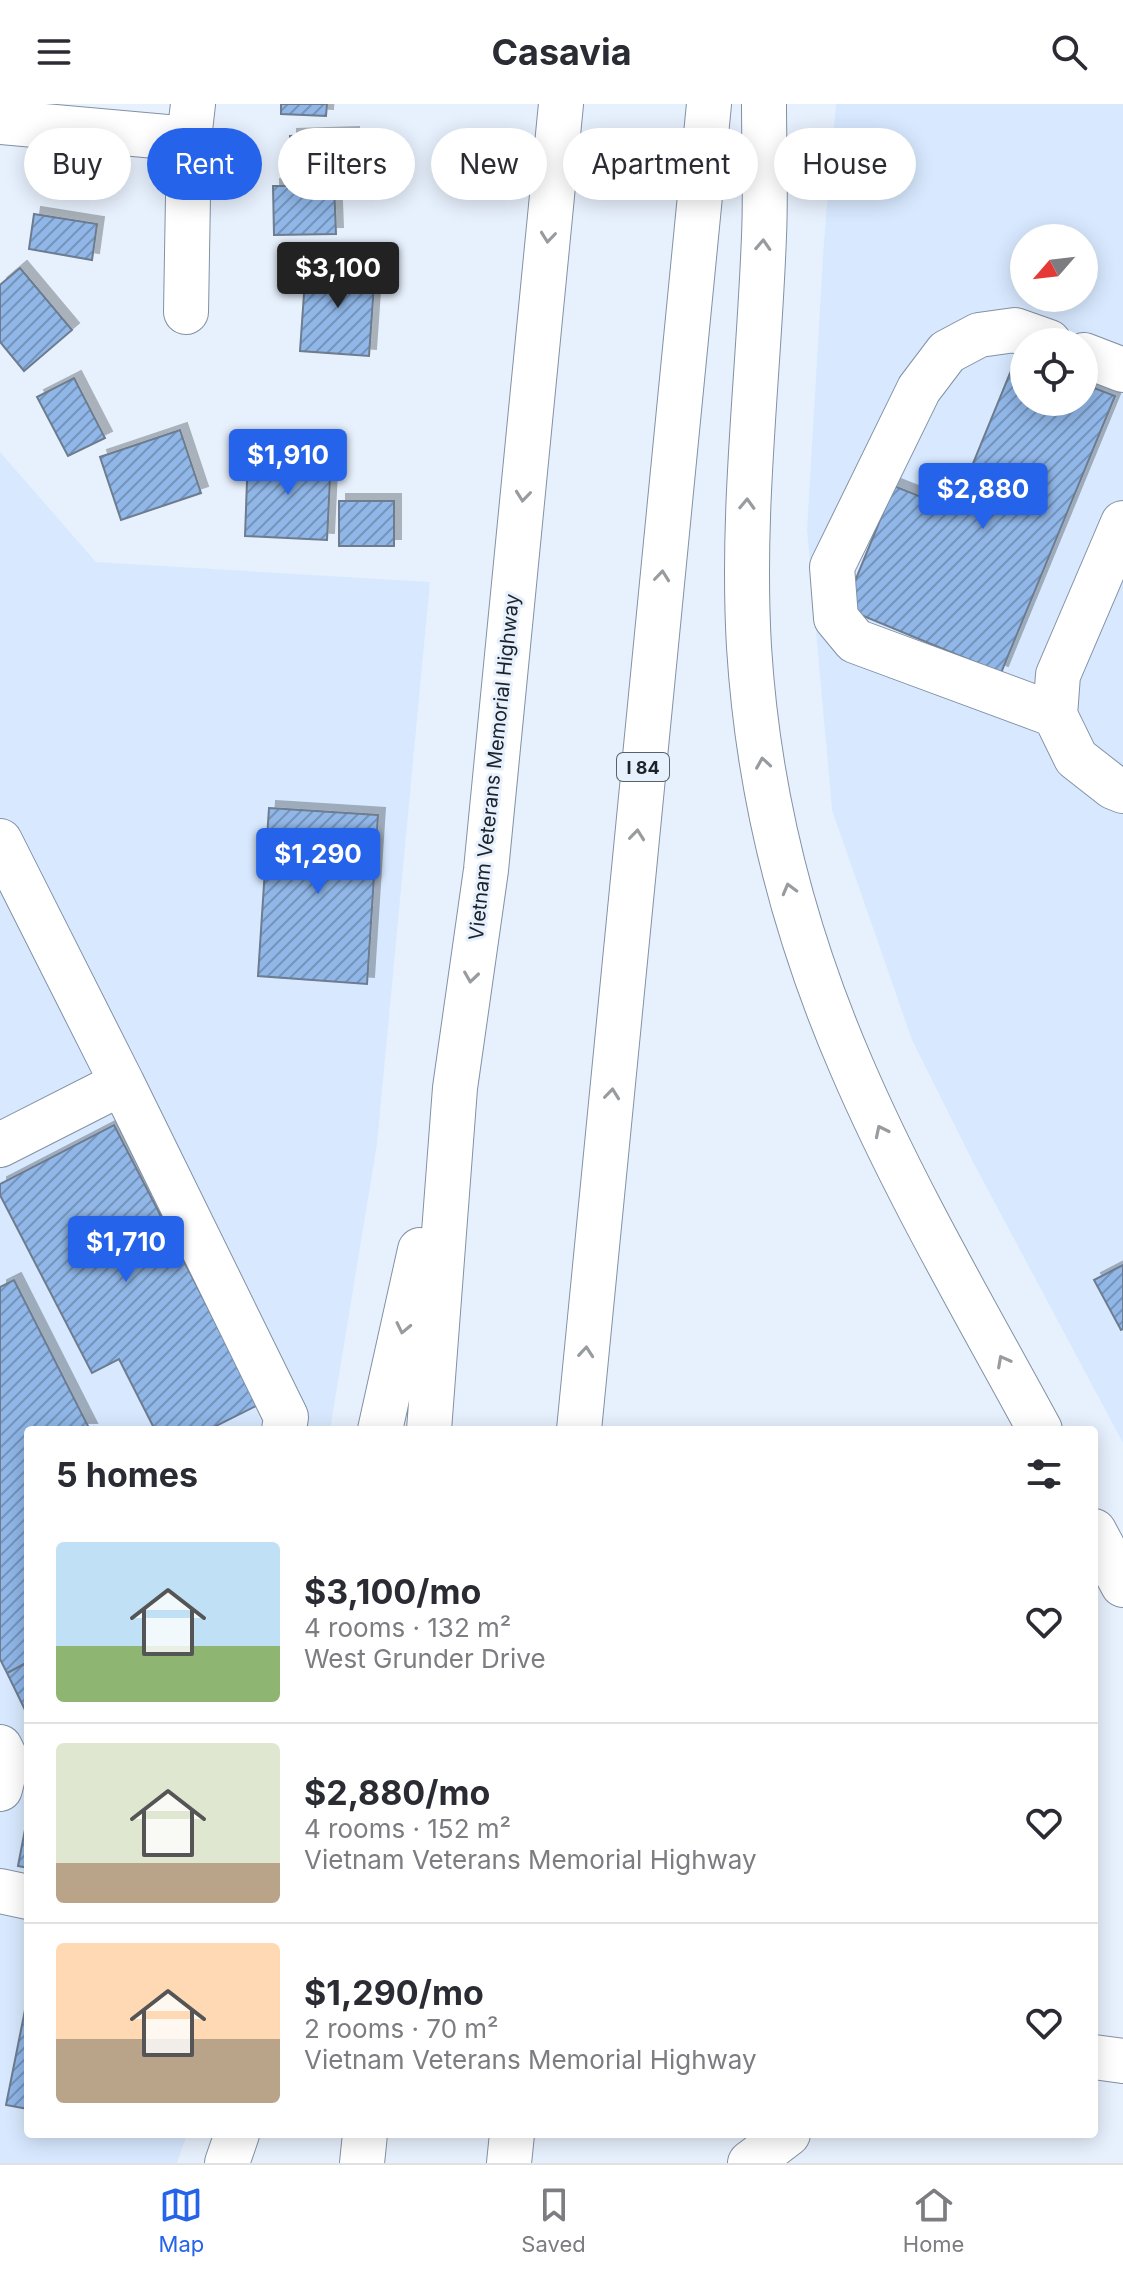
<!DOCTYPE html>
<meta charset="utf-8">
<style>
:root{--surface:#fff;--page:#f2f2f3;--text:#2b2b33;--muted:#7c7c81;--line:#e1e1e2;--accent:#2563eb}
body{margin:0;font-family:Inter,sans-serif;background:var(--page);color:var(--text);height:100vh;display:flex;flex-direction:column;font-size:30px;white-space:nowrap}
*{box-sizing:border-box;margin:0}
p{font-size:26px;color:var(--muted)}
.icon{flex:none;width:44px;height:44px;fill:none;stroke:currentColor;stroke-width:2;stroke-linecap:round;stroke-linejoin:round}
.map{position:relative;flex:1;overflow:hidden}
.side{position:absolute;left:24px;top:1322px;width:1074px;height:712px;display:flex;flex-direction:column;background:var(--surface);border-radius:8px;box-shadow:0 4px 20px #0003}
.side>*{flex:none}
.top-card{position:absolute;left:24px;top:24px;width:1076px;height:72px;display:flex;gap:16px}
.needle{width:52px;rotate:242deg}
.buttons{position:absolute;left:1010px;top:120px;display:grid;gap:16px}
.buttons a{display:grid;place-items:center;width:88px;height:88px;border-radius:50%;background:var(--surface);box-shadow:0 4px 20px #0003;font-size:40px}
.price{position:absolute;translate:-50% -68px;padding:0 18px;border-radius:8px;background:var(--accent);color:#fff;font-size:26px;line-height:52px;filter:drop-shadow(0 2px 4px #0008)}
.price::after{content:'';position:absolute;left:50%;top:48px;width:24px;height:18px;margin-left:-12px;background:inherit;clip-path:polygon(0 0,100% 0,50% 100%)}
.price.active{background:#222;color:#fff}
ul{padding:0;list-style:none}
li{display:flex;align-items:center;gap:24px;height:200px;padding:0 32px}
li+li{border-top:2px solid var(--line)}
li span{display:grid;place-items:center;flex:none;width:224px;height:160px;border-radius:8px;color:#555}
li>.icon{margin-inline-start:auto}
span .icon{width:96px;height:96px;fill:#fffc;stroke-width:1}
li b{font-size:34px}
h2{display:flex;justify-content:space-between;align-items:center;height:96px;padding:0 32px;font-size:34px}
.tag{padding:0 28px;border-radius:36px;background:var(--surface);box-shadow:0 4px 20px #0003;font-size:28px;line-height:72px}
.tag.active{background:var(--accent);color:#fff}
header{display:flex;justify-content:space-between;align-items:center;height:104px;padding:0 32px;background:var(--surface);font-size:36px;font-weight:700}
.menu{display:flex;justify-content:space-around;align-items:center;height:112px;border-top:2px solid var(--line);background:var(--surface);font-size:22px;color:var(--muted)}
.menu a{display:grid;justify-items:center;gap:4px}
.menu .active{color:var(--accent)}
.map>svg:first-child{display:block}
.built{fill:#d8e9ff;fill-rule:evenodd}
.building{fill:url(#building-hatch);stroke:#6d7c8e;stroke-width:2;filter:url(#shadow)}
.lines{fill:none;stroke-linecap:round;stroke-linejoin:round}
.minor-casing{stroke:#8291a4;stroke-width:46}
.highway-casing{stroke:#8291a4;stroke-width:46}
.minor{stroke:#fff;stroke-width:44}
.highway{stroke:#fff;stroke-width:44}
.oneway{stroke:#999c9f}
.labels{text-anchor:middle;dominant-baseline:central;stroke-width:6;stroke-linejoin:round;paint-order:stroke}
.shield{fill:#e7f1fd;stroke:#596069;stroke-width:2}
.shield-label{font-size:18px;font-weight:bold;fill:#1c222a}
.street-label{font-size:20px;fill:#1c222a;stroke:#e7f1fd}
</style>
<header><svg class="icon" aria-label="menu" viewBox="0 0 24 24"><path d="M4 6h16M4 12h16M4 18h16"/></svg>Casavia<svg class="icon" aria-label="search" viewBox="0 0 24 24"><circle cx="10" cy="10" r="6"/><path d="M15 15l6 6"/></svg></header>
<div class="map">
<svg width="1123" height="2059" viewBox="0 0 1123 2059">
<defs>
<pattern id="building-hatch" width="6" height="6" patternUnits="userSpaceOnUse" patternTransform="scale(2)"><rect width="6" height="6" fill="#90b7e8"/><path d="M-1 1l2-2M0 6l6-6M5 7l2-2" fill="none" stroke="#7594bc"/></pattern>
<filter id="shadow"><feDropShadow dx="7" dy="-7" stdDeviation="0" flood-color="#0004"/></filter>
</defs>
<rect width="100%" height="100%" fill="#e7f1fd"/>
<path class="built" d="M836 0H1123V1339L973 1058 912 936 832 706 807 426 824 136ZM1024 134H1084V194H1024ZM1024 238H1084V298H1024Z
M0 348 96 458 430 478 377 1040 330 1326H28V2030H187L177 2059H0Z"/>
<path class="building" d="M281 0H327L326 12 281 10Z
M352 30 353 79H334L336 130 274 131 273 82H292L290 32Z
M34 110 97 120 92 156 29 145Z
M306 161 375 166 369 252 300 247Z
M20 164 72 226 24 267 0 238V181Z
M1017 252 1024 255V298H1084V280L1115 292 1001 569 844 504 894 382 954 406Z
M74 274 105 334 68 352 37 293Z
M180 326 201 389 121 416 100 353Z
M248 350 331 354 327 436 245 432Z
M339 397H394V442H339Z
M269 704 378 711 367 880 258 872Z
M114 1021 258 1301 208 1326H155L119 1255 92 1269 0 1091V1080Z
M1123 1161V1225L1121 1226 1094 1176Z
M14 1176 90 1326H28V1558L7 1569 0 1555V1183Z
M28 1558V1612L7 1569Z
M28 1710V1764L18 1762Z
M28 1891V2005L6 2001Z"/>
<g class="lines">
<defs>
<path id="minor" d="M0 18 189 35
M186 208 189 35 193 0
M1049 238 1015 226 979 231 947 248 919 285 832 463 836 514 855 537 1055 611
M1084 251 1123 266
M1123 419 1058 571 1055 611 1076 654 1113 683 1123 687
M0 737 122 979
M0 1041 122 979 286 1313 284 1326
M0 1643 7 1657 0 1685
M0 1787 28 1793"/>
<path id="highway" d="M764 0C764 44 766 88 764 132 759 270 741 405 749 543 758 687 794 829 851 961 905 1087 975 1206 1040 1326
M380 1326 420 1146
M429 1326 455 984 486 766 561 0
M579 1326 709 0
M1094 1427 1123 1481
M1094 1953 1123 1957
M227 2059 237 2030
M362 2059 365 2030
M509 2059 512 2030
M750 2059 788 2030"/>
</defs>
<use href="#minor" class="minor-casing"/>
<use href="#highway" class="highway-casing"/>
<use href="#minor" class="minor"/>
<use href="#highway" class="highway"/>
</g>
<defs><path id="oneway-chevron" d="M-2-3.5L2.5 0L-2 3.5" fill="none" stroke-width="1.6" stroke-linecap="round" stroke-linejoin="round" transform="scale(2)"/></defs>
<g class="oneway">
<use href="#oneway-chevron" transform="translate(548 133) rotate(96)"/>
<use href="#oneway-chevron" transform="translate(763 141) rotate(-87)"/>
<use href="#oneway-chevron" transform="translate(523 392) rotate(96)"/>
<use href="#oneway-chevron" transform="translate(747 400) rotate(-88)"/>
<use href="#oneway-chevron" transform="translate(662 472) rotate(-84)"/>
<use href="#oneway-chevron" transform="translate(763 659) rotate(-99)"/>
<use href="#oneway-chevron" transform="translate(637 731) rotate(-84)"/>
<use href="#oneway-chevron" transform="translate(789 785) rotate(-105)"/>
<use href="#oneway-chevron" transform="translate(471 873) rotate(98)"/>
<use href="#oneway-chevron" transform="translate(612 990) rotate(-84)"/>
<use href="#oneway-chevron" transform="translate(881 1027) rotate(-116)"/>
<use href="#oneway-chevron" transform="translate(403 1224) rotate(102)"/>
<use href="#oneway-chevron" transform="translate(586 1248) rotate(-85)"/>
<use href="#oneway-chevron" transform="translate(1003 1257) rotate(-118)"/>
</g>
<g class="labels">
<rect class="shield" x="617" y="649" width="52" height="28" rx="6"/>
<g class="shield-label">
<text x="643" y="663">I 84</text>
</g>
<g class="street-label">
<text transform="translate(494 663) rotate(-84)">Vietnam Veterans Memorial Highway</text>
</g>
</g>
</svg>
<div class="buttons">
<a><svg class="needle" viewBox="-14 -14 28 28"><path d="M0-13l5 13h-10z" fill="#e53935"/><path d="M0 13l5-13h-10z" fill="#7c7c81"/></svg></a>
<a><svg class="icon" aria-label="locate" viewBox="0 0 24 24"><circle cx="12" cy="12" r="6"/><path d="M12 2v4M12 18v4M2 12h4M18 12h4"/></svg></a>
</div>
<b class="price active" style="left:338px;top:206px">$3,100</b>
<b class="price" style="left:288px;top:393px">$1,910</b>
<b class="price" style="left:983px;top:427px">$2,880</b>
<b class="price" style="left:318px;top:792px">$1,290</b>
<b class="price" style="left:126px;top:1180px">$1,710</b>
<div class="top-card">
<a class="tag">Buy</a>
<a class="tag active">Rent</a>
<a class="tag">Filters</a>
<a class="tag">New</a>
<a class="tag">Apartment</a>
<a class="tag">House</a>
</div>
<section class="side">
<h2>5 homes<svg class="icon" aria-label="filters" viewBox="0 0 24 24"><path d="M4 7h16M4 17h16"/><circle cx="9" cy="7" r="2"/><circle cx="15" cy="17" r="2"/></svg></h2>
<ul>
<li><span style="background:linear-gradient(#bfe0f5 65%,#8fb573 0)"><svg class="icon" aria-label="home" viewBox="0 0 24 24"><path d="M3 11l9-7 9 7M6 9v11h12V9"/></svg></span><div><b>$3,100/mo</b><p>4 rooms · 132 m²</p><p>West Grunder Drive</p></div><svg class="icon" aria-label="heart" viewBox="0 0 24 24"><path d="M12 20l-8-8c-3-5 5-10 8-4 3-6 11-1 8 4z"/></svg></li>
<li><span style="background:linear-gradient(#dfe7d0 75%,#b9a48a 0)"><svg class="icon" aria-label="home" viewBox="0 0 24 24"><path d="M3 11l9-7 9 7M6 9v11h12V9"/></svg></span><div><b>$2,880/mo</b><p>4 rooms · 152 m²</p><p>Vietnam Veterans Memorial Highway</p></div><svg class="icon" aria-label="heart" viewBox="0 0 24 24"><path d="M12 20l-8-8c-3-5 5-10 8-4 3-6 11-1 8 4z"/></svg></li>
<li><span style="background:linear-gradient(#ffd9b3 60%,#b9a48a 0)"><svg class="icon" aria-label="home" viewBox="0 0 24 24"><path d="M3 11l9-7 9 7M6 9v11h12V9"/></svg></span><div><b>$1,290/mo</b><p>2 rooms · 70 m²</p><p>Vietnam Veterans Memorial Highway</p></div><svg class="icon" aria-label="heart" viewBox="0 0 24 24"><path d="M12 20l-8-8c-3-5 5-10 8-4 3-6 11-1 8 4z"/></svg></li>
</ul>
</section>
</div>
<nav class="menu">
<a class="active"><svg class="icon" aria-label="map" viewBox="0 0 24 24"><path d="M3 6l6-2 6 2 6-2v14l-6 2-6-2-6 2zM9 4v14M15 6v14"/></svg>Map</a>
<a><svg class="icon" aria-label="saved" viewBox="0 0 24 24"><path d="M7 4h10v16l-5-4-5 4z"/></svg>Saved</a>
<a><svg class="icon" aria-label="home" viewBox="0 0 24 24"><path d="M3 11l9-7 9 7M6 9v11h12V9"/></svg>Home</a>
</nav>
